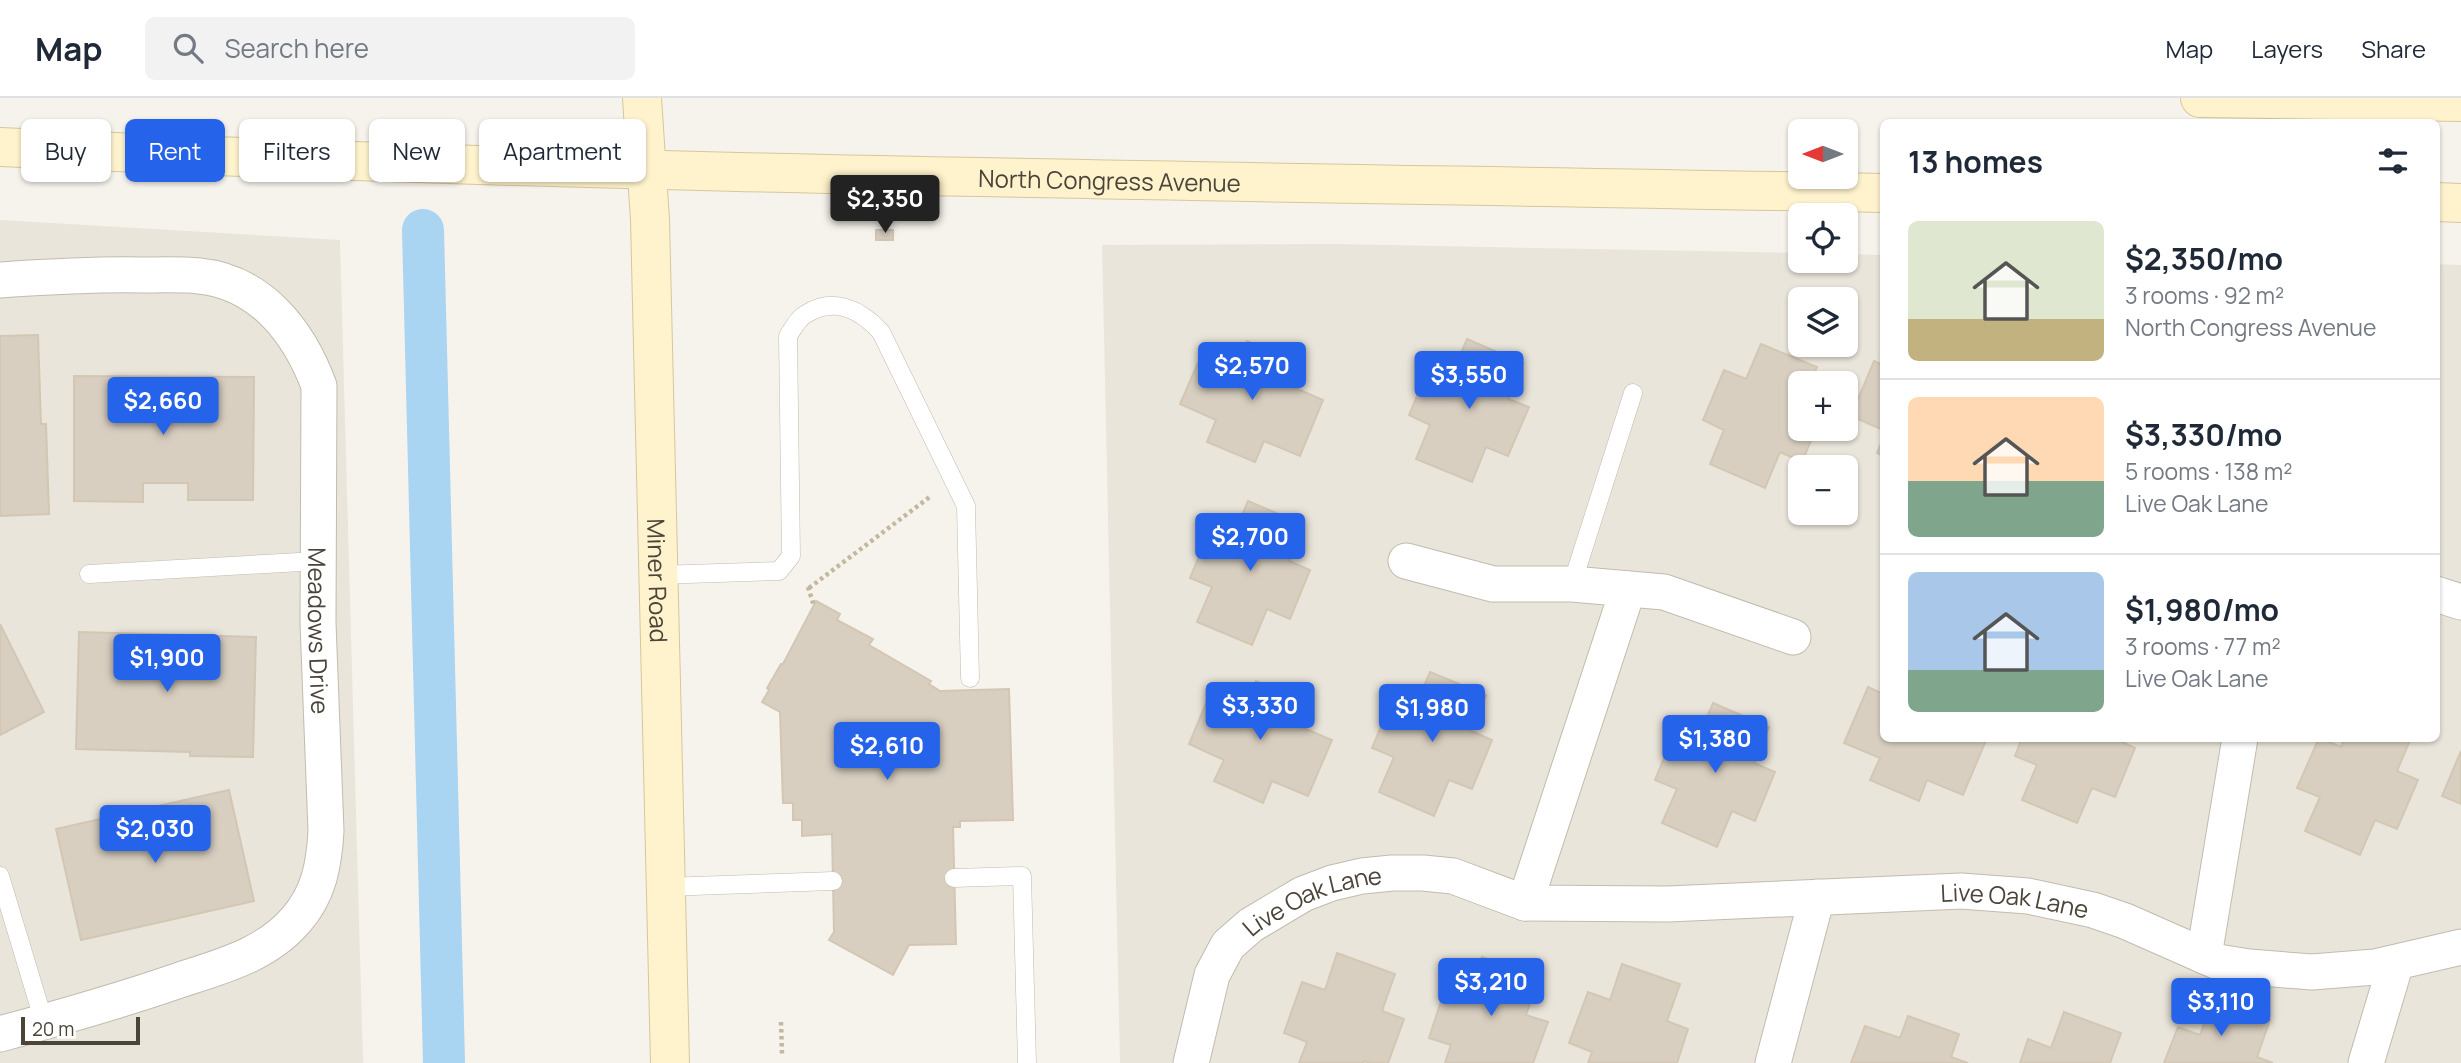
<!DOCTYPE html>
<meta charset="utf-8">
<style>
:root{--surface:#fff;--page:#f2f2f3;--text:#1f2937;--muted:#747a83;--line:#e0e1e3;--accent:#2563eb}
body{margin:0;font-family:Manrope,sans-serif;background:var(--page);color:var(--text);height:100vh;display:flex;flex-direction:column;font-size:26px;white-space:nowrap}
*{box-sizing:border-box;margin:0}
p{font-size:23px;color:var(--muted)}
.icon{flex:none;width:38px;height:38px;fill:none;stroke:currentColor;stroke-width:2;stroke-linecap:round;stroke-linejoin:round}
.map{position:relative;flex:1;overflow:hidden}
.details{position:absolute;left:1880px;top:21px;width:560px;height:623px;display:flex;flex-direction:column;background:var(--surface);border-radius:10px;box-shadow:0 2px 5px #0004}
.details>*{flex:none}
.guide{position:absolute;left:21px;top:21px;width:665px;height:63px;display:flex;gap:14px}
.needle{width:46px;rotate:270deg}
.fabs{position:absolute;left:1788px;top:21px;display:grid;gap:14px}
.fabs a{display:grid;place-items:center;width:70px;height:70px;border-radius:10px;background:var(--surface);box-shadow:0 2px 5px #0004;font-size:35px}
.scale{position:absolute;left:21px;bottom:18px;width:119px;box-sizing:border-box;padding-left:7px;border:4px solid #4b4439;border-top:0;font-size:19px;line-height:24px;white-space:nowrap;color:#4b4439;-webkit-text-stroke:5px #fff;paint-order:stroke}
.price{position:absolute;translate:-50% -60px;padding:0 16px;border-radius:7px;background:var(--accent);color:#fff;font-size:23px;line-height:46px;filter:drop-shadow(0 2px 4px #0008)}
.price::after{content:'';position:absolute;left:50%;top:42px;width:21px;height:16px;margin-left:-10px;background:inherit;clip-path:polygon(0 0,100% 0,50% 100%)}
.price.active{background:#222;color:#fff}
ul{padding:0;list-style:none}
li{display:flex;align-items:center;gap:21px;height:175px;padding:0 28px}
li+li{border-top:2px solid var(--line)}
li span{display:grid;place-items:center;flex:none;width:196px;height:140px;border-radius:10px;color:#555}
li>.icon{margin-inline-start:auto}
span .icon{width:84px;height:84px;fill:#fffc;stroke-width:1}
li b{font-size:30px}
h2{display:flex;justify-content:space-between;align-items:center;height:84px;padding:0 28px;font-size:30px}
.chip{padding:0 24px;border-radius:10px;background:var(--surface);box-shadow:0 2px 5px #0004;font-size:24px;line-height:63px}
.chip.active{background:var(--accent);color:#fff}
header{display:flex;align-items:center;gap:42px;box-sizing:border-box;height:98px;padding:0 35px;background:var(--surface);border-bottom:2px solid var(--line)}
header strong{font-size:33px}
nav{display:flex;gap:38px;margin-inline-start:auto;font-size:24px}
.search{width:490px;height:63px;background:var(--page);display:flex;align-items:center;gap:18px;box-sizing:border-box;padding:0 24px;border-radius:10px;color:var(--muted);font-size:26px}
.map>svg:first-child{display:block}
.residential{fill:#eae5da;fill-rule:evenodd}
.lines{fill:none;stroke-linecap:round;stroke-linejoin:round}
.canal{stroke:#a9d4f2;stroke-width:42}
.building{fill:#d8cfc1;stroke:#d3c7b4;stroke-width:2}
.lane-casing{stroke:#c2bbae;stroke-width:19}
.street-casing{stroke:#c2bbae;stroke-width:37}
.secondary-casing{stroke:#d6c79b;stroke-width:40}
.path{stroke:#c4b79f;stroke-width:4.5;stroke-dasharray:3.5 3.5;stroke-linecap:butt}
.lane{stroke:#fff;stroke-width:18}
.street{stroke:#fff;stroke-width:35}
.secondary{stroke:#fff3cd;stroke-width:38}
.labels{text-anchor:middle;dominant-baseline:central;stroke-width:5;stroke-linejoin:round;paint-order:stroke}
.street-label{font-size:24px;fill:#4b4439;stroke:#fff}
</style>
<header>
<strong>Map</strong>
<div class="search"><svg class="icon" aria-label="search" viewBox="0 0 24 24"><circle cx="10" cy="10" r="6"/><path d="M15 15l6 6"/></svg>Search here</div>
<nav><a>Map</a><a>Layers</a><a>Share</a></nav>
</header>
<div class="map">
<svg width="2461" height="965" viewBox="0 0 2461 965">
<rect width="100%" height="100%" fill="#f6f3ec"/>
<path class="residential" d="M0 122 340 142 363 965H0Z
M1336 146 1801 155V163H1846V156L1883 157V640H2436V166L2461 167V965H1120L1102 147ZM1801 201H1846V247H1801ZM1801 285H1846V331H1801ZM1801 369H1846V415H1801Z"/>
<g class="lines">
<path class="canal" d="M423 132 444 965"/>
</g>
<path class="building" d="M876 132H893V142H876Z
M38 237 41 326H46L49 416 0 418V238Z
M1467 241 1523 265 1508 301 1529 309 1508 358 1486 349 1472 384 1416 361 1430 327 1409 317 1430 267 1452 276Z
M1247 243 1298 265 1288 287 1323 302 1300 358 1264 343 1255 364 1207 344 1216 322 1180 306 1204 251 1238 266Z
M1761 246 1817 269 1810 285H1801V331H1816L1802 364 1780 354 1765 390 1710 366 1724 332 1703 322 1724 272 1746 281Z
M1874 263 1883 267V332L1851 318Z
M74 278 254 279 253 402H188V385H143V404L74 403Z
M1883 341V358L1877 355Z
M1248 403 1304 427 1289 463 1310 472 1290 521 1267 511 1252 547 1197 524 1212 489 1190 480 1211 430 1233 439Z
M816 503 840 516 837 522 873 541 869 547 931 583 929 586 940 593 1009 591 1013 722 960 723V729H953L956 846 909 847 893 877 829 842 834 834 832 736 802 738V722H793V705H783L780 614 762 604 769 592 767 590 781 566H783Z
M0 526 44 614 0 637Z
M79 534 256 539 253 659 190 658V654L76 651Z
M1430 574 1486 597 1471 633 1492 642 1472 691 1449 682 1434 718 1379 694 1394 659 1372 650 1393 600 1415 609Z
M1256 583 1306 605 1296 627 1332 642 1308 698 1272 683 1263 705 1214 683 1224 662 1189 646 1212 591 1246 606Z
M1868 589 1883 596V640H1987L1963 697 1927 682 1919 703 1870 682 1880 660 1844 645Z
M1713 605 1769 629 1754 665 1775 674 1755 723 1732 713 1717 749 1662 725 1677 691 1655 682 1676 631 1698 640Z
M2022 640H2114L2135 650 2115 699 2092 690 2077 725 2022 702 2037 667 2015 658Z
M2319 640 2341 649 2344 640H2411L2397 673 2418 682 2397 731 2375 722 2360 757 2305 733 2320 699 2297 690Z
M2461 653V706L2442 698Z
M229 692 254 803 81 842 56 731Z
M1337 855 1395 876 1382 913 1404 921 1388 965H1370L1364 963 1363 965H1299L1307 944 1284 935 1302 884 1325 892Z
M1482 859 1539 879 1526 917 1548 924 1533 965H1445L1451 947 1429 940 1446 888 1469 895Z
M1622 866 1680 886 1667 923 1688 931 1677 965H1588L1592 954 1569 945 1588 894 1610 902Z
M2213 901 2270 922 2257 959 2273 965H2164L2178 929 2200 937Z
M2064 914 2121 935 2110 965H2020L2028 941 2051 950Z
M1908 918 1959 936 1951 959 1968 965H1851L1865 928 1900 940Z"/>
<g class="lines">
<defs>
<path id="lane" d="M89 476 318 463
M658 477 779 473 791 458 788 238C793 231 798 220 806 216 834 198 861 212 881 234L966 408 970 580
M1572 486 1633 295
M0 778 44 924
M954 780 1022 778 1027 965
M665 789 833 783"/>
<g id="street">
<path id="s1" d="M0 182C47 179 93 176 140 177 159 177 180 176 199 178 261 184 299 234 319 288L318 525 326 733C324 767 319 796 296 822 264 859 218 869 174 884 116 904 59 920 0 936"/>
<path d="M1406 463 1493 486H1572L1664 494 1793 539"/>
<path d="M2436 496 2461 504"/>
<path d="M1525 805 1628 491"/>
<path d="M2204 858 2240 640"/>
<path id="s2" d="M1191 965 1212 877 1228 847 1251 827 1303 796 1332 785 1362 778 1392 775H1423L1453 778 1525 805 1668 806 1961 793 2028 798 2093 812 2125 823 2218 864 2249 869 2312 874 2375 869 2461 849"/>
<path d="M1773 965 1817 799"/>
<path d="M2366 965 2396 865"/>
</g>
<g id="secondary">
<path id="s3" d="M642 0 650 122 670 965"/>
<path d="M2200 0 2461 4"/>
<path id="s4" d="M0 49C627 78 1255 83 1883 95"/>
<path d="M2436 104 2461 105"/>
</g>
</defs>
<use href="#lane" class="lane-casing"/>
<use href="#street" class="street-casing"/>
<use href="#secondary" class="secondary-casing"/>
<path class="path" d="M808 489 814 508
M809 490 931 398
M781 924 782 956"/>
<use href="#lane" class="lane"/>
<use href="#street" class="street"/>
<use href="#secondary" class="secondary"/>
</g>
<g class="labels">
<g class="street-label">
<text stroke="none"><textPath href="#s4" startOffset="1110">North Congress Avenue</textPath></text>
<text stroke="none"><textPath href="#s3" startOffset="483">Miner Road</textPath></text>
<text stroke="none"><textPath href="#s1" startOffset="616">Meadows Drive</textPath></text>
<text stroke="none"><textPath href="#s2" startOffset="936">Live Oak Lane</textPath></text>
<text stroke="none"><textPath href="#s2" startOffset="222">Live Oak Lane</textPath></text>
</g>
</g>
</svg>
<div class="fabs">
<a><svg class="needle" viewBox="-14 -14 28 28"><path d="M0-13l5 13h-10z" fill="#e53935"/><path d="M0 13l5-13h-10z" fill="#747a83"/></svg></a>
<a><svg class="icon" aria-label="locate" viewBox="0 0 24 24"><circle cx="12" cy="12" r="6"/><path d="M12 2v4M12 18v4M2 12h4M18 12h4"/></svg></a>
<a><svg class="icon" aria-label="layers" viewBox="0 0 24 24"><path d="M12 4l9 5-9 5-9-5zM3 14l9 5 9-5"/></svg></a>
<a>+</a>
<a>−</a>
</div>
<div class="scale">20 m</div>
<b class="price active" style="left:885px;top:137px">$2,350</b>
<b class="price" style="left:1252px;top:304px">$2,570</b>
<b class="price" style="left:1469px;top:313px">$3,550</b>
<b class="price" style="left:163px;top:339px">$2,660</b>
<b class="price" style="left:1250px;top:475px">$2,700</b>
<b class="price" style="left:167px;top:596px">$1,900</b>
<b class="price" style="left:1260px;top:644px">$3,330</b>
<b class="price" style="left:1432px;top:646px">$1,980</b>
<b class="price" style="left:1715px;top:677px">$1,380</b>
<b class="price" style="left:887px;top:684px">$2,610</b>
<b class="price" style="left:155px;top:767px">$2,030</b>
<b class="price" style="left:1491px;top:920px">$3,210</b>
<b class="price" style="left:2221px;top:940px">$3,110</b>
<div class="guide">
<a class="chip">Buy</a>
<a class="chip active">Rent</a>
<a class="chip">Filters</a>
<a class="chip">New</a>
<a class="chip">Apartment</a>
</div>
<section class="details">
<h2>13 homes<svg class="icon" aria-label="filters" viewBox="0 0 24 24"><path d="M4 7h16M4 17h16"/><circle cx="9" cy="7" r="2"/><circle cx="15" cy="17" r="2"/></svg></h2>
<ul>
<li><span style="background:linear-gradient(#dfe7d0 70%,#c2b280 0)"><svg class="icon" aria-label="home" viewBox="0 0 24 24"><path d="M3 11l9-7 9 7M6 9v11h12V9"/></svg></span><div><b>$2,350/mo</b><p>3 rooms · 92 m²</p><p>North Congress Avenue</p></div></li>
<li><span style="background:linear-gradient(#ffd9b3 60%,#7fa58c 0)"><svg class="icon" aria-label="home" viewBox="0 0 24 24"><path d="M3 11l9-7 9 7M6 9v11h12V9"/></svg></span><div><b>$3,330/mo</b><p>5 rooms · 138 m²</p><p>Live Oak Lane</p></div></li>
<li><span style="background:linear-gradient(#a9c7e8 70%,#7fa58c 0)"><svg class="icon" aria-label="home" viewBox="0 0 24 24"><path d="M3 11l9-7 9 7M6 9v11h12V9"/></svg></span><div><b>$1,980/mo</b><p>3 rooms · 77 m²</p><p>Live Oak Lane</p></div></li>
</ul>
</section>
</div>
